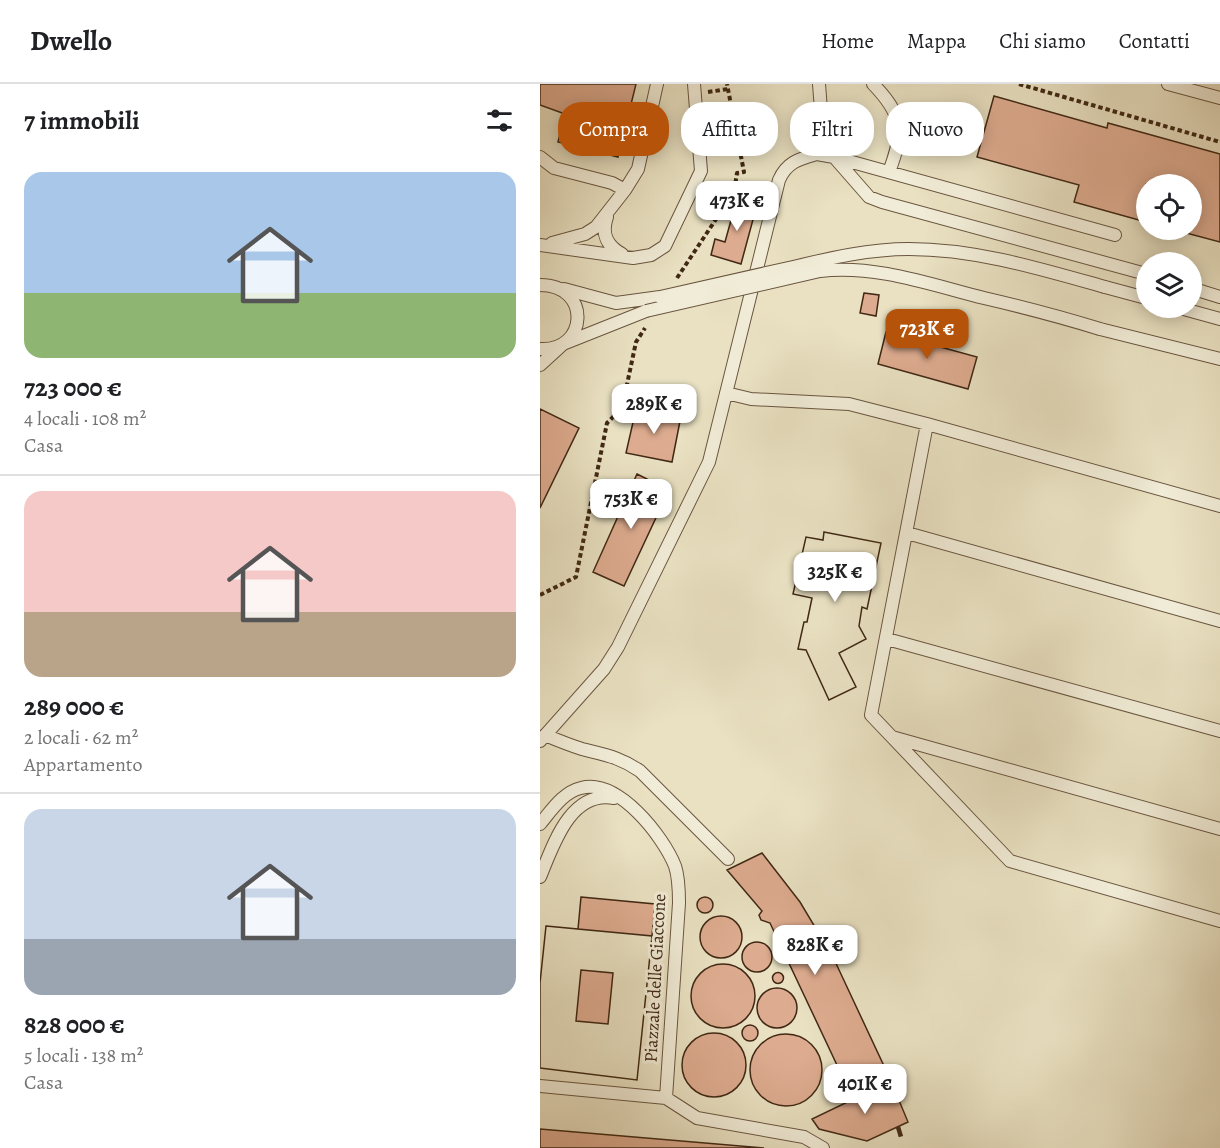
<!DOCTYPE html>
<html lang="it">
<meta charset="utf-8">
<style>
:root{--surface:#fff;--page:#f2f2f2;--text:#202124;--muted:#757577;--line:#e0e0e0;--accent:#b45309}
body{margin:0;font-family:Alegreya,serif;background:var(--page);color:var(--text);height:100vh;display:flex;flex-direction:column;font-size:22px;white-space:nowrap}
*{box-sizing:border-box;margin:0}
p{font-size:20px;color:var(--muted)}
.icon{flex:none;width:33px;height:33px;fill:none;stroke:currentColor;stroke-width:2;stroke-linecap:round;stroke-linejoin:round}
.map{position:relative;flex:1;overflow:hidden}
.side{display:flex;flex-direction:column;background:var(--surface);width:540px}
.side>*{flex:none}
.guide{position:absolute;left:18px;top:18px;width:570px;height:54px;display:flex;gap:12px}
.fabs{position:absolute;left:596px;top:90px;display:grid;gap:12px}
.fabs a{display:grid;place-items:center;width:66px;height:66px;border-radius:50%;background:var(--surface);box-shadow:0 3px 15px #0003;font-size:30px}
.price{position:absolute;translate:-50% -51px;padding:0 14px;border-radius:12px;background:#fff;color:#222;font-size:20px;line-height:39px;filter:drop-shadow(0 2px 3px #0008)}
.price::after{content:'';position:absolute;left:50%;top:36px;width:18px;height:14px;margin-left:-9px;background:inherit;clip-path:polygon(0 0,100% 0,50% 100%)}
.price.on{background:var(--accent);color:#fff}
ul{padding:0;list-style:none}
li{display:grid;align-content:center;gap:12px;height:318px;padding:0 24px}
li+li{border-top:2px solid var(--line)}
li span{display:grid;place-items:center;height:186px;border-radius:18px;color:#555}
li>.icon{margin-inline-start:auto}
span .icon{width:108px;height:108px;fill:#fffc;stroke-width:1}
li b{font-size:26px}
h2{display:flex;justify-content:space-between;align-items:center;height:72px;padding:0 24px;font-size:26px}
.chip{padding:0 21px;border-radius:24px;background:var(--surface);box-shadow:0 3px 15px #0003;font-size:21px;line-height:54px}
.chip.on{background:var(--accent);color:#fff}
header{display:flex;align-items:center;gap:36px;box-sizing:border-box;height:84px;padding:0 30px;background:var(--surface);border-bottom:2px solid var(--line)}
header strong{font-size:28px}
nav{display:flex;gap:33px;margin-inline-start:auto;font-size:21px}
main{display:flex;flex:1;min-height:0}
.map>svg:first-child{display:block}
.building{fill:#ddab8f;stroke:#402814;stroke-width:1.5;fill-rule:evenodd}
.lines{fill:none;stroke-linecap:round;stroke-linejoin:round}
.service-casing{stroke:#6a5640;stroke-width:14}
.path{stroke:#402814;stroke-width:4;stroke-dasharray:4.5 3;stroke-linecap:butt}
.service{stroke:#f1ecd7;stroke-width:12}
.rail{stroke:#402814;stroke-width:4.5;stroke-dasharray:10 10;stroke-linecap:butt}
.service-bridge-casing{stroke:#6a5640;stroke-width:14;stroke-linecap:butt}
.service-bridge{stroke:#f1ecd7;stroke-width:12}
.labels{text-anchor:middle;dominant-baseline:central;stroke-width:6;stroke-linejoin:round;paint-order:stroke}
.street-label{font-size:18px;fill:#402814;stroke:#f1ecd7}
</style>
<header>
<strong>Dwello</strong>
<nav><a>Home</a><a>Mappa</a><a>Chi siamo</a><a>Contatti</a></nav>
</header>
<main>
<section class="side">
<h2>7 immobili<svg class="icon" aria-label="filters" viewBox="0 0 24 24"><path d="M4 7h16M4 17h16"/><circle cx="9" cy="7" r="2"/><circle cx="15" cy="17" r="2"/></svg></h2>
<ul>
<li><span style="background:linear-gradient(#a9c7e8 65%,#8fb573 0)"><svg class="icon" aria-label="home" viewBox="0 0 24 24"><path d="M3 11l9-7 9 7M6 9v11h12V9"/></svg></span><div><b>723 000 €</b><p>4 locali · 108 m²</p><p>Casa</p></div></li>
<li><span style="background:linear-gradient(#f6c9c9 65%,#b9a48a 0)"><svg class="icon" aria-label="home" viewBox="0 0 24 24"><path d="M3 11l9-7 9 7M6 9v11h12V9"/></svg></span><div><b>289 000 €</b><p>2 locali · 62 m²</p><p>Appartamento</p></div></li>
<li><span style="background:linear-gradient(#c9d6e8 70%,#9aa5b1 0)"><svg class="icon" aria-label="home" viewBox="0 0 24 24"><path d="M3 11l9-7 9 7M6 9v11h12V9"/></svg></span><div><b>828 000 €</b><p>5 locali · 138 m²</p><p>Casa</p></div></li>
</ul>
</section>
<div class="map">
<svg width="680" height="1064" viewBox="0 0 680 1064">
<rect width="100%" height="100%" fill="#e9e1c2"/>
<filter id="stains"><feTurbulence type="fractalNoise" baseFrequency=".00333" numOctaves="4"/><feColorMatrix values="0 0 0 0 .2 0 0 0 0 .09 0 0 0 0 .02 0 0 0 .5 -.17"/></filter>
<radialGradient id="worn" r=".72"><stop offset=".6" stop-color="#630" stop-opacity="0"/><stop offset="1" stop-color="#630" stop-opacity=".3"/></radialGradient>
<path class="building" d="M0 0H96L78 73 18 58 25 30 0 21Z
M454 12 567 44 568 39 680 70V158L635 146H651V100H606V138L534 118 539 101 437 73Z
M198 111 218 117 201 180 171 171 175 155 185 158Z
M324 209 339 211 336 232 320 229Z
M346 248 437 273 428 305 338 280Z
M0 325 39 344 0 424Z
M96 325 141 332 132 378 86 369Z
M97 390 129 406 84 502 53 488Z
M284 448 341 459 327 525 322 523 319 542 326 555 299 569 316 603 289 616 266 566 258 565 264 538H267L272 514 253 510 266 453 283 456Z
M284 448 341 459 327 525 322 523 319 542 326 555 299 569 316 603 289 616 266 566 258 565 264 538H267L272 514 253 510 266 453 283 456Z
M222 769 260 818 293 873 351 997 313 1015 230 839 221 836 219 831 222 827 187 786Z
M41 813 115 820 112 852 38 845Z
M157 821a8 8 0 1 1 16 0a8 8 0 1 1-16 0Z
M160 853a21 21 0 1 1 42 0a21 21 0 1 1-42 0Z
M6 842 112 852 97 996 0 984V899ZM41 886 73 889 68 940 36 937Z
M6 842 112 852 97 996 0 984V899Z
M202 873a15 15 0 1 1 30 0a15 15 0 1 1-30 0Z
M151 912a32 32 0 1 1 64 0a32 32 0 1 1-64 0Z
M232.5 894a5.5 5.5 0 1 1 11 0a5.5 5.5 0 1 1-11 0Z
M217 924a20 20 0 1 1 40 0a20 20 0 1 1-40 0Z
M202 949a8 8 0 1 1 16 0a8 8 0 1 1-16 0Z
M142 981a32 32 0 1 1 64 0a32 32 0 1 1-64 0Z
M210 986a36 36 0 1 1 72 0a36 36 0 1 1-72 0Z
M351 997 368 1038 327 1057 279 1045 272 1035Z
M0 1045 224 1064H0Z"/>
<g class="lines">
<defs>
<path id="service" d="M333 0C364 32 364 48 349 88
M628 0 680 14
M277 70 294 73 575 151
M0 73 14 84 72 99 85 106
M294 73 329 113 342 118 606 190
M67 133C61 150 67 162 82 170
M12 159 45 150 56 143 85 106 98 85 117 0
M0 161 93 174 111 171 125 162 161 87 154 0
M0 201C52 201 48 268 0 265
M565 203 606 214
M651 204 680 213
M24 205 76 219 120 213
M640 224 680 235
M560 245 680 275
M0 281 23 260 106 227
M186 309 211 315 309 320 387 340
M680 422 387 340 331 631 470 777 680 837
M367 449 680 537
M347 555 680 647
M5 651C17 656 29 661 42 665 65 671 80 673 100 687L188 775
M352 653 680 745
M0 657 64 585 78 563 169 378 239 96C247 78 259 75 277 70L281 26 279 0
M0 740C11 727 23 708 41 704 78 694 123 752 135 782 139 794 139 807 139 819L126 1014
M0 793C13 762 30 706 74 714
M0 1002 126 1014 157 1034 264 1053 283 1064"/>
</defs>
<use href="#service" class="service-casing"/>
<path class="path" d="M479 0 680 58
M168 8 188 5
M137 194 194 108 197 89 204 88 187 0
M0 511 36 493 67 339 82 324 96 258 105 244"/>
<use href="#service" class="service"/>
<path class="rail" d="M358 1043 362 1056"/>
<defs>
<path id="service-bridge" d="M120 213C164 203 208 193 253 183 291 174 329 165 369 165 436 165 501 185 565 203
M106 227 280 187C334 180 392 201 444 214 483 223 521 233 560 245"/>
</defs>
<use href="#service-bridge" class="service-bridge-casing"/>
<use href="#service-bridge" class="service-bridge"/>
</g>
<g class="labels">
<g class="street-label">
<text transform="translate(115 894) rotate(-87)">Piazzale delle Giaccone</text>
</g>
</g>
<rect width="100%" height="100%" filter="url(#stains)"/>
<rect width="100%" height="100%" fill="url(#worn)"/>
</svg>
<div class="fabs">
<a><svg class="icon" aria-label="locate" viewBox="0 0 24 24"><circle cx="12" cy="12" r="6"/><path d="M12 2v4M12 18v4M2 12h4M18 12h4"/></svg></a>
<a><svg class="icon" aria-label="layers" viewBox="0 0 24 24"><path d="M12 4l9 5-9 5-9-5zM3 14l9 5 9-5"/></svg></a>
</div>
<b class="price" style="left:197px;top:148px">473K €</b>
<b class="price on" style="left:387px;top:276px">723K €</b>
<b class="price" style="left:114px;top:351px">289K €</b>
<b class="price" style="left:91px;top:446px">753K €</b>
<b class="price" style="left:295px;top:519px">325K €</b>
<b class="price" style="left:275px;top:892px">828K €</b>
<b class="price" style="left:325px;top:1031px">401K €</b>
<div class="guide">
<a class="chip on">Compra</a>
<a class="chip">Affitta</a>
<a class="chip">Filtri</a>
<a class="chip">Nuovo</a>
</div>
</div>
</main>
